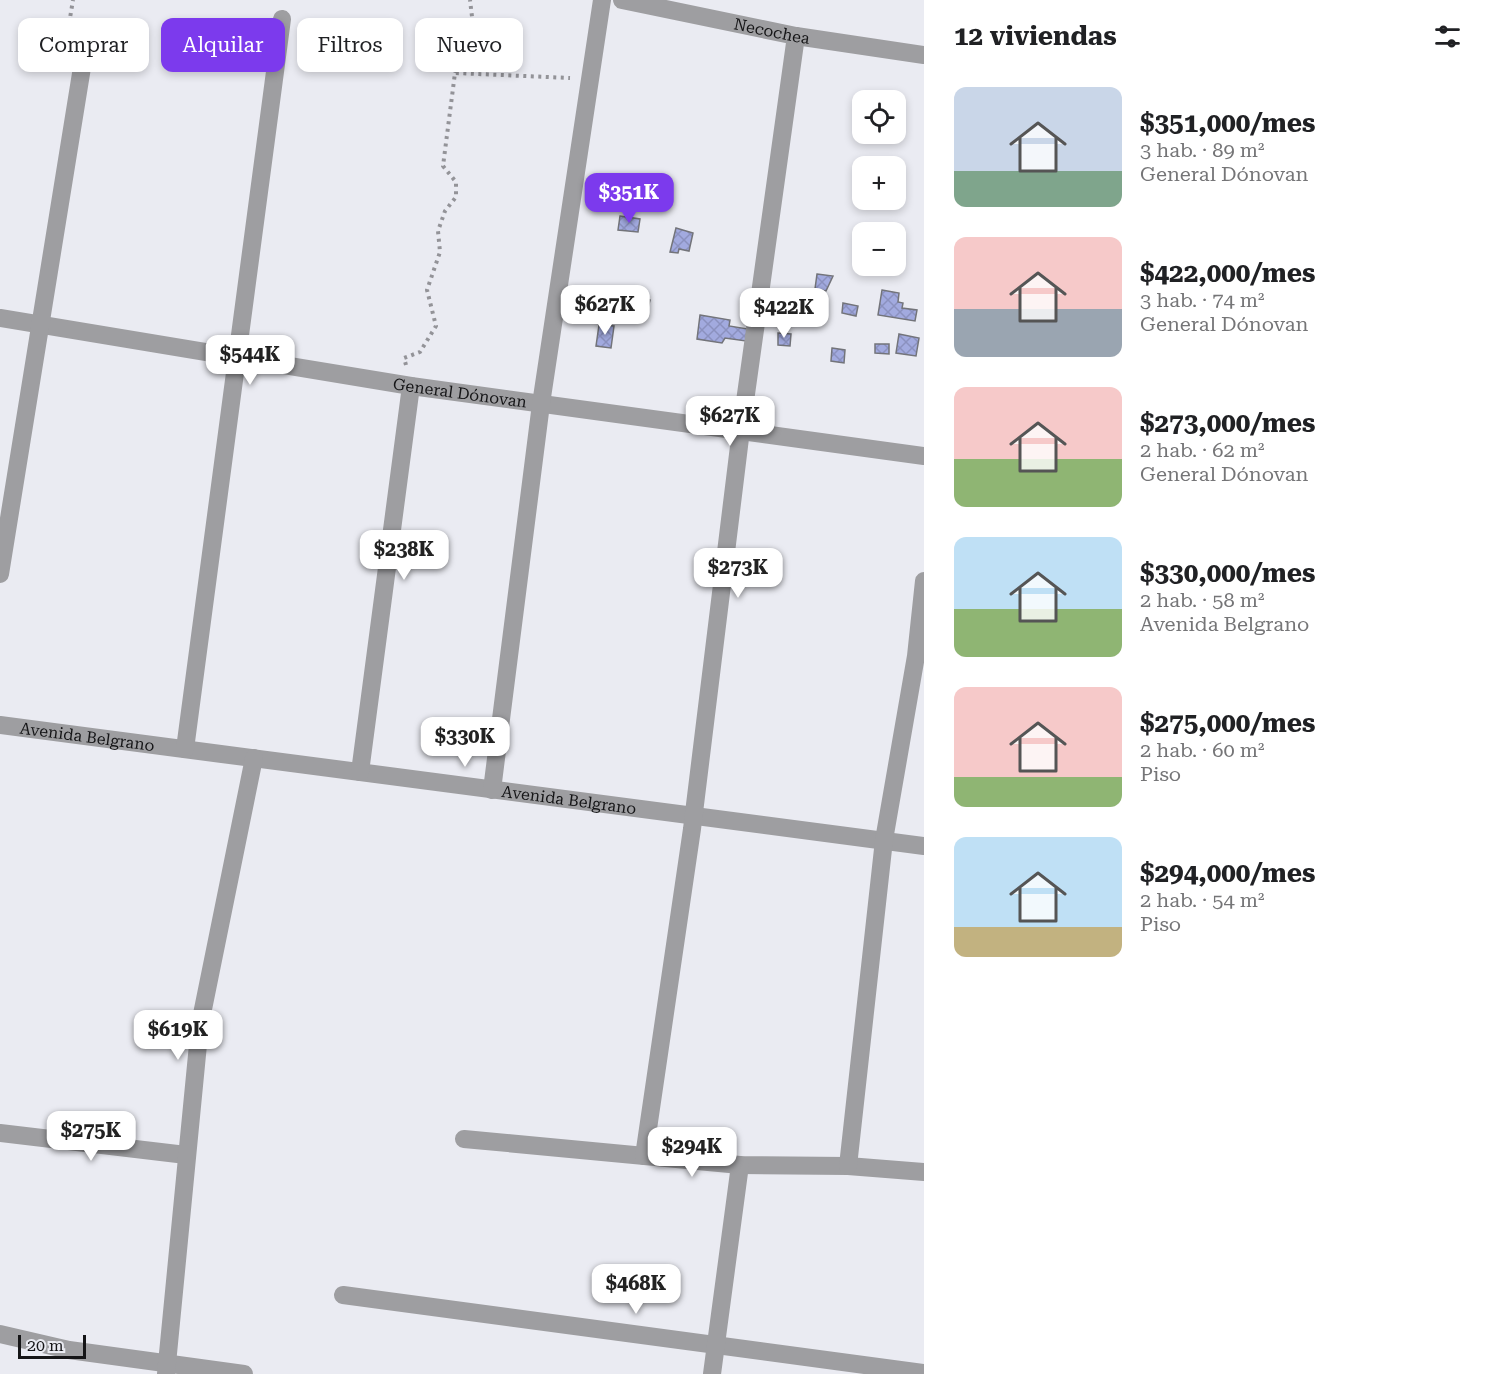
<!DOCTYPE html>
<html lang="es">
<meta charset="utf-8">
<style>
:root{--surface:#fff;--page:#f2f2f2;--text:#202124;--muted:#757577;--accent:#7c3aed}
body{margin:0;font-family:"Roboto Serif",serif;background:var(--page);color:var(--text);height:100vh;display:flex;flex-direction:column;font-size:22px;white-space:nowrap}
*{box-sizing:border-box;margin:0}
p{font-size:20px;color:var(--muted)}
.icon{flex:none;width:33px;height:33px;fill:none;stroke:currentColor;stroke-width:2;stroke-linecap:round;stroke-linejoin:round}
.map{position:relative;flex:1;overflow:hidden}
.details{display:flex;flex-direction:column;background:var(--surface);width:570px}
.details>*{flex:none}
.hud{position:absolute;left:18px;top:18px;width:570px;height:54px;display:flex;gap:12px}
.controls{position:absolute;left:852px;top:90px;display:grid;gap:12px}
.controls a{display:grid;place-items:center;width:54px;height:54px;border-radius:12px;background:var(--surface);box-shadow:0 3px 9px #0003;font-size:30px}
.scale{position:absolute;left:18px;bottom:15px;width:68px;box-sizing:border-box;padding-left:6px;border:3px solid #151517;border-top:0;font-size:16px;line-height:21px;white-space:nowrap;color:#151517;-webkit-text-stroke:4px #eaebf2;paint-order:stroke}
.price{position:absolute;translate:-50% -51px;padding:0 14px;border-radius:12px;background:#fff;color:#222;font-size:20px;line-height:39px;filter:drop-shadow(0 2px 3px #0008)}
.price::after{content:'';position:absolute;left:50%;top:36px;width:18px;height:14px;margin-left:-9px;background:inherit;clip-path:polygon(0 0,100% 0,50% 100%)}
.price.current{background:var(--accent);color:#fff}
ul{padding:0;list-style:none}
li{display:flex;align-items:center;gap:18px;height:150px;padding:0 30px}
li span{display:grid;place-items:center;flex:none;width:168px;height:120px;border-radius:12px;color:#555}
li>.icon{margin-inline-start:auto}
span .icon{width:72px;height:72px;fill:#fffc;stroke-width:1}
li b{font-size:26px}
h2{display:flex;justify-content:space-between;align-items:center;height:72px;padding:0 30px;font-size:26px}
.pill{padding:0 21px;border-radius:12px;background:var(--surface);box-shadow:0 3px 9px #0003;font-size:21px;line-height:54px}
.pill.current{background:var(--accent);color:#fff}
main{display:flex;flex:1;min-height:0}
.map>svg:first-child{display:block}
.building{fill:url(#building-cross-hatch);stroke:#73747a;stroke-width:1.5}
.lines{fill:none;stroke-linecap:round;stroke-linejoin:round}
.path{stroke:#939398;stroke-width:4;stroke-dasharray:3 4.5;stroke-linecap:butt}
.minor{stroke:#9e9ea1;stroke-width:18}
.labels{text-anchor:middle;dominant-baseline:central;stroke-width:4.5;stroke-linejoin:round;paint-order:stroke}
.street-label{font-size:16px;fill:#151517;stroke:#eaebf2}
</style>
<main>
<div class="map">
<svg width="924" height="1374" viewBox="0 0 924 1374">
<defs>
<pattern id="building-cross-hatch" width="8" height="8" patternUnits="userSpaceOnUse" patternTransform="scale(1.5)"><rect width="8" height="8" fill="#a2aadf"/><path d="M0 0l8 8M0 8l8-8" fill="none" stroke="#8b91bf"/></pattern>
</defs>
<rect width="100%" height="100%" fill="#eaebf2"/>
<path class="building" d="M620 216 640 219 638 232 618 230Z
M676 228 693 233 689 251 679 249 678 253 670 252Z
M817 274 833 276 826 291 815 289Z
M567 288 579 290 576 303 565 301Z
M882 290 899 293 898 302 903 303 902 308 917 310 915 321 878 315Z
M633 296 650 300 646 316 629 312Z
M843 303 858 306 856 316 842 313Z
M700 315 730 320 729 326 748 329 746 341 725 338 722 343 697 339Z
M599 325 614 326 611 348 596 346Z
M778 333 791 334 790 346 778 345Z
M899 334 919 338 916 356 896 353Z
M875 344H889V354L875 353Z
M832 348 845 350 844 363 831 361Z"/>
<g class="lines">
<path class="path" d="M69 44 66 42 73 0
M455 73 473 25 470 0
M406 365 404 358 420 352 436 326 427 290 440 252 438 231 445 211 456 197V182L443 166 455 73 570 78"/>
<g class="minor">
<path id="s1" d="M622 0 796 36 924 55"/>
<path id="s2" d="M0 318 411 386 924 456"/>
<path d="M0 574 84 55"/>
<path id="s3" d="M0 725 924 846"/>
<path d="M185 749 282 19"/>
<path d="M360 772 411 386"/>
<path d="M492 790 541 404 602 0"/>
<path d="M0 1133 186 1155"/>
<path d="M464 1139 740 1165 848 1166 924 1172"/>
<path d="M644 1156 692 829 741 430 796 36"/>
<path d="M848 1166 884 840 916 656 924 581"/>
<path d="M343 1295 924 1373"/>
<path d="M0 1334 69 1350 244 1374"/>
<path d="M166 1374 200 1024 254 758"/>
<path d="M712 1374 740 1165"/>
</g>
</g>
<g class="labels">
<g class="street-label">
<text stroke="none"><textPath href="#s1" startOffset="153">Necochea</textPath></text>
<text stroke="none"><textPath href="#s2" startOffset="466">General Dónovan</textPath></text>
<text stroke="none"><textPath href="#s3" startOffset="88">Avenida Belgrano</textPath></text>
<text stroke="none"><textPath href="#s3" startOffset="574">Avenida Belgrano</textPath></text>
</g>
</g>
</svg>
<div class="controls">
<a><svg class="icon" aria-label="locate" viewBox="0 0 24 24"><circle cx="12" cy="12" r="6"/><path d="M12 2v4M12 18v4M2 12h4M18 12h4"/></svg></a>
<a>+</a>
<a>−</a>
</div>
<div class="scale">20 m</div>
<b class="price current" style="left:629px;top:224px">$351K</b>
<b class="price" style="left:605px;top:336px">$627K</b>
<b class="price" style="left:784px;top:339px">$422K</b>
<b class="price" style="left:250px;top:386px">$544K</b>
<b class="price" style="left:730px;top:447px">$627K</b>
<b class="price" style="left:404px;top:581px">$238K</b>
<b class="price" style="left:738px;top:599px">$273K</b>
<b class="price" style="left:465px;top:768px">$330K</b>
<b class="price" style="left:178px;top:1061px">$619K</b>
<b class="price" style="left:91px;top:1162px">$275K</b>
<b class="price" style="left:692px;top:1178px">$294K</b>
<b class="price" style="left:636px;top:1315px">$468K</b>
<div class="hud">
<a class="pill">Comprar</a>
<a class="pill current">Alquilar</a>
<a class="pill">Filtros</a>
<a class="pill">Nuevo</a>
</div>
</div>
<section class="details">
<h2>12 viviendas<svg class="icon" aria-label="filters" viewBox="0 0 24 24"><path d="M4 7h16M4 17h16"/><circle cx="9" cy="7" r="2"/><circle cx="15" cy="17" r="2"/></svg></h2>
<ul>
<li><span style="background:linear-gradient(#c9d6e8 70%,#7fa58c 0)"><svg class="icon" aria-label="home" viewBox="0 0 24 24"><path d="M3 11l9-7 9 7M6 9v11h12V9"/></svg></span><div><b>$351,000/mes</b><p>3 hab. · 89 m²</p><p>General Dónovan</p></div></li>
<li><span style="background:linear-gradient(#f6c9c9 60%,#9aa5b1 0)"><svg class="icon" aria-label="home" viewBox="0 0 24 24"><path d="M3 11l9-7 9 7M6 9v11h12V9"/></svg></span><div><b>$422,000/mes</b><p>3 hab. · 74 m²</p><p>General Dónovan</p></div></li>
<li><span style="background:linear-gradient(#f6c9c9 60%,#8fb573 0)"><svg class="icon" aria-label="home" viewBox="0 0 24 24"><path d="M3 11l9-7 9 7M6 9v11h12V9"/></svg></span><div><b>$273,000/mes</b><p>2 hab. · 62 m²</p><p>General Dónovan</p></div></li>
<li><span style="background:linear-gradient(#bfe0f5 60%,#8fb573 0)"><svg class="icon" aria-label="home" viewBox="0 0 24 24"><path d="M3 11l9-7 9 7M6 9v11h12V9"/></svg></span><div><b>$330,000/mes</b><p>2 hab. · 58 m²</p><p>Avenida Belgrano</p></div></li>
<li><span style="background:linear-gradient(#f6c9c9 75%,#8fb573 0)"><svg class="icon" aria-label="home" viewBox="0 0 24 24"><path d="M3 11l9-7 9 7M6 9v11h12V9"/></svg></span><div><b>$275,000/mes</b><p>2 hab. · 60 m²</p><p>Piso</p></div></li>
<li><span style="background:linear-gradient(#bfe0f5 75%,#c2b280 0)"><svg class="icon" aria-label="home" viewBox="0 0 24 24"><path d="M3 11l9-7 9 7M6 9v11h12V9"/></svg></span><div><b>$294,000/mes</b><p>2 hab. · 54 m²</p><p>Piso</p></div></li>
</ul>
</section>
</main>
